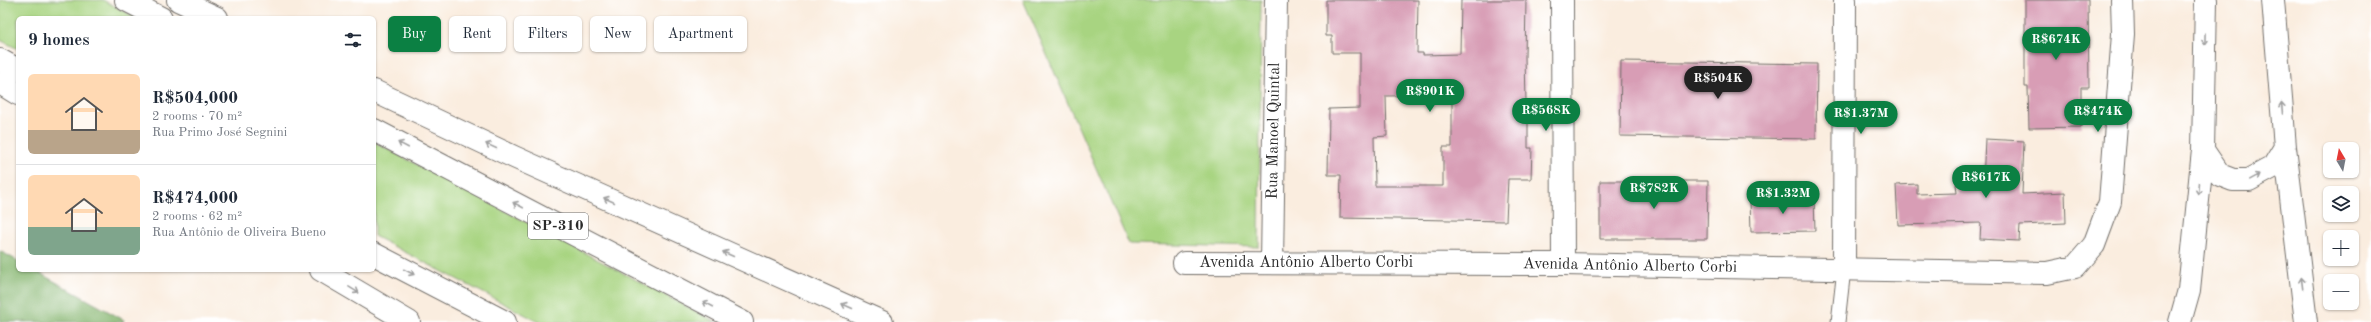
<!DOCTYPE html>
<meta charset="utf-8">
<style>
:root{--surface:#fff;--page:#f2f2f3;--text:#1f2937;--muted:#747a83;--line:#e0e1e3;--accent:#0b8043}
body{margin:0;font-family:"Old Standard TT",serif;background:var(--page);color:var(--text);height:100vh;display:flex;flex-direction:column;font-size:15px;white-space:nowrap}
*{box-sizing:border-box;margin:0}
p{font-size:13px;color:var(--muted)}
.icon{flex:none;width:22px;height:22px;fill:none;stroke:currentColor;stroke-width:2;stroke-linecap:round;stroke-linejoin:round}
.map{position:relative;flex:1;overflow:hidden}
.side{position:absolute;left:16px;top:16px;width:360px;height:256px;display:flex;flex-direction:column;background:var(--surface);border-radius:6px;box-shadow:0 1px 3px #0004}
.side>*{flex:none}
.hud{position:absolute;left:388px;top:16px;width:380px;height:36px;display:flex;gap:8px}
.needle{width:26px;rotate:350deg}
.controls{position:absolute;left:2323px;top:142px;display:grid;gap:8px}
.controls a{display:grid;place-items:center;width:36px;height:36px;border-radius:6px;background:var(--surface);box-shadow:0 1px 3px #0004;font-size:20px}
.price{position:absolute;translate:-50% -34px;padding:0 9px;border-radius:14px;background:var(--accent);color:#fff;font-size:13px;line-height:26px;filter:drop-shadow(0 1px 2px #0008)}
.price::after{content:'';position:absolute;left:50%;top:24px;width:12px;height:9px;margin-left:-6px;background:inherit;clip-path:polygon(0 0,100% 0,50% 100%)}
.price.selected{background:#222;color:#fff}
ul{padding:0;list-style:none}
li{display:flex;align-items:center;gap:12px;height:100px;padding:0 12px}
li+li{border-top:1px solid var(--line)}
li span{display:grid;place-items:center;flex:none;width:112px;height:80px;border-radius:6px;color:#555}
li>.icon{margin-inline-start:auto}
span .icon{width:48px;height:48px;fill:#fffc;stroke-width:1}
li b{font-size:17px}
h2{display:flex;justify-content:space-between;align-items:center;height:48px;padding:0 12px;font-size:17px}
.tag{padding:0 14px;border-radius:6px;background:var(--surface);box-shadow:0 1px 3px #0004;font-size:14px;line-height:36px}
.tag.selected{background:var(--accent);color:#fff}
.map>svg:first-child{display:block}
.green{fill:#a8d481;stroke:#6a8056}
.forest{fill:#86b66f;stroke:#58704d}
.building{fill:#d89db5;fill-rule:evenodd}
.lines{fill:none;stroke-linecap:round;stroke-linejoin:round}
.lane-casing{stroke:#736f6a;stroke-width:15}
.street-casing{stroke:#736f6a;stroke-width:24}
.primary-casing{stroke:#736f6a;stroke-width:24}
.highway-casing{stroke:#736f6a;stroke-width:24}
.lane{stroke:#fff;stroke-width:13}
.street{stroke:#fff;stroke-width:22}
.primary{stroke:#fff;stroke-width:22}
.highway{stroke:#fff;stroke-width:22}
.oneway{stroke:#a0a0a0}
.labels{text-anchor:middle;dominant-baseline:central;stroke-width:3;stroke-linejoin:round;paint-order:stroke}
.shield{fill:#fff;stroke:#6b6b6b;stroke-width:1}
.shield-label{font-size:15px;font-weight:bold;fill:#2b2b2b}
.street-label{font-size:16px;fill:#2b2b2b;stroke:#fff}
</style>
<div class="map">
<svg width="2371" height="322" viewBox="0 0 2371 322">
<rect width="100%" height="100%" fill="#fff"/>
<filter id="ink" filterUnits="userSpaceOnUse"><feTurbulence type="fractalNoise" baseFrequency=".025" numOctaves="2"/><feDisplacementMap in="SourceGraphic" scale="8" xChannelSelector="R" yChannelSelector="G"/><feConvolveMatrix kernelMatrix="1 2 1 2 8 2 1 2 1" color-interpolation-filters="sRGB"/></filter>
<filter id="wash" filterUnits="userSpaceOnUse"><feTurbulence type="fractalNoise" baseFrequency=".012" numOctaves="4" result="noise"/><feDisplacementMap in="SourceGraphic" scale="16" xChannelSelector="R" yChannelSelector="G"/><feGaussianBlur stdDeviation="0.9" result="paint"/><feColorMatrix in="noise" values="0 0 0 0 0 0 0 0 0 0 0 0 0 0 0 0 0 1.4 0 .05"/><feComposite in="paint" operator="in"/></filter>
<g filter="url(#wash)">
<rect width="100%" height="100%" fill="#faeddf"/>
<path class="green" d="M0 0H103L137 18H18V49L0 40Z
M1023 0H1261L1259 247 1129 244Z
M374 142 716 322H539L374 236Z"/>
<path class="forest" d="M0 251 18 261V270H34L124 320 123 322H0Z"/>
<g id="blocks">
<path class="building" d="M1326 0H1418L1417 53H1423V55L1460 54 1461 0H1526L1525 57 1526 102H1528V148H1532L1531 179H1508L1506 221 1340 218 1341 175H1328L1329 109 1360 108V53H1332V36H1326ZM1452 95V147H1443V186H1375L1374 137 1387 136 1386 96Z
M2025 0H2088L2089 87H2081V127L2029 128 2028 87H2025Z
M1621 61 1817 64 1816 139 1620 136Z
M1985 139 2024 141 2022 194 2065 192 2066 223 2020 225 2019 241 1980 239 1981 223 1898 225 1896 185 1917 184V194L1957 193 1956 184 1983 183Z
M1600 181H1708L1707 239H1600Z
M1814 197 1815 231 1751 232 1750 199Z"/>
</g>
</g>
<g filter="url(#ink)">
<use href="#blocks" fill-opacity="0" stroke="#736f6a" stroke-width="1"/>
<g class="lines">
<defs>
<path id="lane" d="M1838 322 1844 269"/>
<path id="street" d="M1562 0 1563 264
M1184 263 1563 264 2047 273 2075 267 2094 245 2110 202 2123 34 2122 0
M1272 263 1276 0
M1844 269 1845 0"/>
<path id="primary" d="M2273 0 2285 147 2306 322
M2203 150 2220 175 2233 180H2249L2273 167 2285 147
M2180 322 2189 290 2203 150 2206 0"/>
<path id="highway" d="M126 0 161 18
M178 0 217 18
M0 60 18 70
M0 83 18 94
M374 91 514 157 882 322
M374 130 742 322
M374 254 505 322
M321 270 409 322"/>
</defs>
<use href="#lane" class="lane-casing"/>
<use href="#street" class="street-casing"/>
<use href="#primary" class="primary-casing"/>
<use href="#highway" class="highway-casing"/>
<use href="#lane" class="lane"/>
<use href="#street" class="street"/>
<use href="#primary" class="primary"/>
<use href="#highway" class="highway"/>
</g>
<defs><path id="oneway-shaft" d="M-6 0H5M1.5-3L5.5 0L1.5 3" fill="none" stroke-width="1.6" stroke-linecap="round" stroke-linejoin="round"/></defs>
<g class="oneway">
<use href="#oneway-shaft" transform="translate(2205 39) rotate(91)"/>
<use href="#oneway-shaft" transform="translate(2282 108) rotate(-95)"/>
<use href="#oneway-shaft" transform="translate(403 145) rotate(-152)"/>
<use href="#oneway-shaft" transform="translate(491 146) rotate(-155)"/>
<use href="#oneway-shaft" transform="translate(2255 177) rotate(-29)"/>
<use href="#oneway-shaft" transform="translate(2199 189) rotate(95)"/>
<use href="#oneway-shaft" transform="translate(609 200) rotate(-156)"/>
<use href="#oneway-shaft" transform="translate(518 205) rotate(-152)"/>
<use href="#oneway-shaft" transform="translate(728 254) rotate(-156)"/>
<use href="#oneway-shaft" transform="translate(409 272) rotate(27)"/>
<use href="#oneway-shaft" transform="translate(2302 283) rotate(-97)"/>
<use href="#oneway-shaft" transform="translate(354 290) rotate(31)"/>
<use href="#oneway-shaft" transform="translate(708 304) rotate(-152)"/>
<use href="#oneway-shaft" transform="translate(847 306) rotate(-156)"/>
</g>
</g>
<g class="labels">
<rect class="shield" x="528" y="213" width="60" height="26" rx="3"/>
<g class="shield-label">
<text x="558" y="226">SP-310</text>
</g>
<g class="street-label">
<text transform="translate(1274 131) rotate(-89)">Rua Manoel Quintal</text>
<text x="1306" y="263">Avenida Antônio Alberto Corbi</text>
<text transform="translate(1630 266) rotate(1)">Avenida Antônio Alberto Corbi</text>
</g>
</g>
</svg>
<div class="controls">
<a><svg class="needle" viewBox="-14 -14 28 28"><path d="M0-13l5 13h-10z" fill="#e53935"/><path d="M0 13l5-13h-10z" fill="#747a83"/></svg></a>
<a><svg class="icon" aria-label="layers" viewBox="0 0 24 24"><path d="M12 4l9 5-9 5-9-5zM3 14l9 5 9-5"/></svg></a>
<a>+</a>
<a>−</a>
</div>
<b class="price" style="left:2056px;top:61px">R$674K</b>
<b class="price selected" style="left:1718px;top:100px">R$504K</b>
<b class="price" style="left:1430px;top:113px">R$901K</b>
<b class="price" style="left:1546px;top:132px">R$568K</b>
<b class="price" style="left:2098px;top:133px">R$474K</b>
<b class="price" style="left:1861px;top:135px">R$1.37M</b>
<b class="price" style="left:1986px;top:199px">R$617K</b>
<b class="price" style="left:1654px;top:210px">R$782K</b>
<b class="price" style="left:1783px;top:215px">R$1.32M</b>
<div class="hud">
<a class="tag selected">Buy</a>
<a class="tag">Rent</a>
<a class="tag">Filters</a>
<a class="tag">New</a>
<a class="tag">Apartment</a>
</div>
<section class="side">
<h2>9 homes<svg class="icon" aria-label="filters" viewBox="0 0 24 24"><path d="M4 7h16M4 17h16"/><circle cx="9" cy="7" r="2"/><circle cx="15" cy="17" r="2"/></svg></h2>
<ul>
<li><span style="background:linear-gradient(#ffd9b3 70%,#b9a48a 0)"><svg class="icon" aria-label="home" viewBox="0 0 24 24"><path d="M3 11l9-7 9 7M6 9v11h12V9"/></svg></span><div><b>R$504,000</b><p>2 rooms · 70 m²</p><p>Rua Primo José Segnini</p></div></li>
<li><span style="background:linear-gradient(#ffd9b3 65%,#7fa58c 0)"><svg class="icon" aria-label="home" viewBox="0 0 24 24"><path d="M3 11l9-7 9 7M6 9v11h12V9"/></svg></span><div><b>R$474,000</b><p>2 rooms · 62 m²</p><p>Rua Antônio de Oliveira Bueno</p></div></li>
</ul>
</section>
</div>
